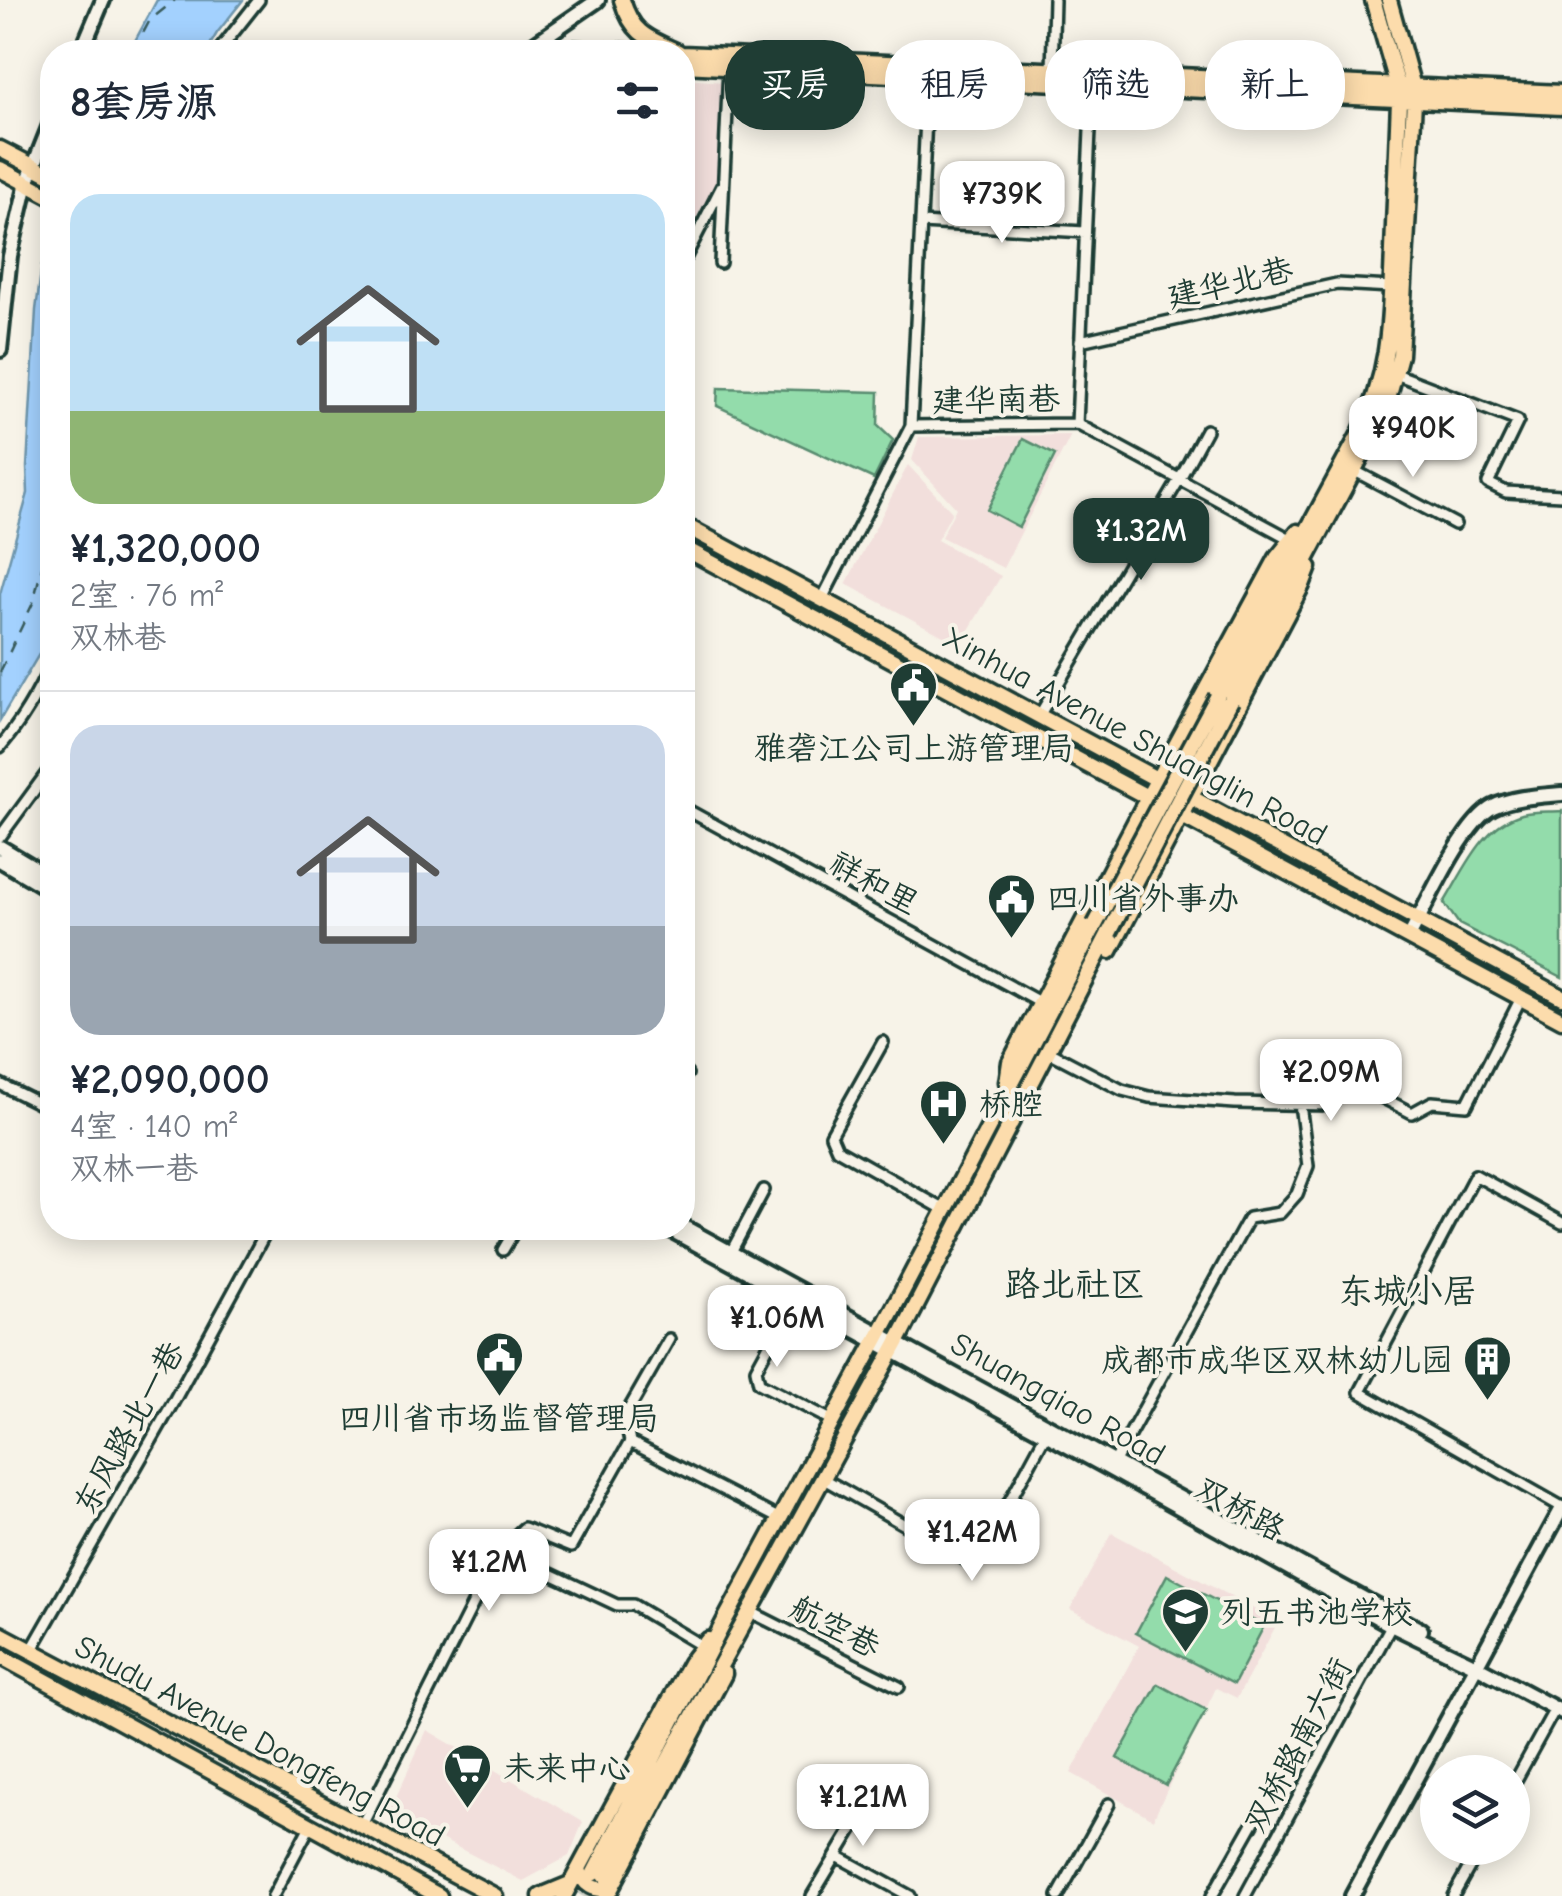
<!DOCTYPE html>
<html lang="zh">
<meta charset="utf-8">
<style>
:root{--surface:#fff;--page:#f2f2f3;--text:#1f2937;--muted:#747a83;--line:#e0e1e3;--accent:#1f3d34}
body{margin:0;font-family:"Comic Neue","LXGW WenKai TC",sans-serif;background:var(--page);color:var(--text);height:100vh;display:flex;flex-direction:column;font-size:38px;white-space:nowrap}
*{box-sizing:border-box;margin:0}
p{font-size:32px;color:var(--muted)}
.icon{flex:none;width:55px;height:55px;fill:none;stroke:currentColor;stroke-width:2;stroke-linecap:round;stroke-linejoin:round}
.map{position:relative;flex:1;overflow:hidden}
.sheet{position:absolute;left:40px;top:40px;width:655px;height:1200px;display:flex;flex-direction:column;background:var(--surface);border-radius:40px;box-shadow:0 5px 25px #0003}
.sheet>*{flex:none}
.top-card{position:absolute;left:725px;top:40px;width:685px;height:90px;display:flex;gap:20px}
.buttons{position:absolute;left:1420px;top:1755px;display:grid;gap:20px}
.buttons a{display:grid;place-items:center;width:110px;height:110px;border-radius:50%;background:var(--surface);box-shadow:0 5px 25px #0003;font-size:50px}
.price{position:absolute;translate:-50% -85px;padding:0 22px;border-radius:20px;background:#fff;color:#222;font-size:32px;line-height:65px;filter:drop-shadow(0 2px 5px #0008)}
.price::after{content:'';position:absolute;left:50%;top:60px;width:30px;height:22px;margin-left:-15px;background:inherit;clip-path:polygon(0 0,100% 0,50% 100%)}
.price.on{background:var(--accent);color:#fff}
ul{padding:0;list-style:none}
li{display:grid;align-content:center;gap:20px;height:530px;padding:0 30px}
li+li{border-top:2px solid var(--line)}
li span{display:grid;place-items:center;height:310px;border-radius:30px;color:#555}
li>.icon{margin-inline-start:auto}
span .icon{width:180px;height:180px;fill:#fffc;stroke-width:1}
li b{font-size:42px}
h2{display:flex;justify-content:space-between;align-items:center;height:120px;padding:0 30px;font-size:42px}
.tag{padding:0 35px;border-radius:40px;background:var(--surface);box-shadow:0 5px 25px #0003;font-size:35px;line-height:90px}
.tag.on{background:var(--accent);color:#fff}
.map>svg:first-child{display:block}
.built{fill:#f2dfdc}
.green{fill:#93dcab;stroke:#598c70;stroke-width:2.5}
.water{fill:#a3d1fe;stroke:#6e96ad;stroke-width:2.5}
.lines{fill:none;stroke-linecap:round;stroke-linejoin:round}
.ferry{stroke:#395b5c;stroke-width:2.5;stroke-dasharray:12 10;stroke-linecap:butt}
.primary-tunnel{stroke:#cccfc4;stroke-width:14;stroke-dasharray:14 7;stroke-linecap:butt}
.street-casing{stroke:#1f3d34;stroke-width:16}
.secondary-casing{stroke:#1f3d34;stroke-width:20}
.primary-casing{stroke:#1f3d34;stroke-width:21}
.street{stroke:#f7f3e8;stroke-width:9}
.secondary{stroke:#f7f3e8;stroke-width:12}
.primary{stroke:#fcdcac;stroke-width:14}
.primary-bridge-casing{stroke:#1f3d34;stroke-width:21;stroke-linecap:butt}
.primary-bridge{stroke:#fcdcac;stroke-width:14}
.labels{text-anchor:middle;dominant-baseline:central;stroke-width:8;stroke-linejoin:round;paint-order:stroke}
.street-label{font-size:32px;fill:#1f3d34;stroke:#f7f3e8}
.poi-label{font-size:32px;fill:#1f3d34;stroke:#f7f3e8;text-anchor:start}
.neighbourhood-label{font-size:35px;fill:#1f3d34;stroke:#f7f3e8}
</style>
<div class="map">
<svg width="1562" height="1896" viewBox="0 0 1562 1896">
<rect width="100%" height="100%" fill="#f7f3e8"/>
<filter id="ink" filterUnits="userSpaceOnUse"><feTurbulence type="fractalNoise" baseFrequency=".01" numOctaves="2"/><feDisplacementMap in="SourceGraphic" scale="20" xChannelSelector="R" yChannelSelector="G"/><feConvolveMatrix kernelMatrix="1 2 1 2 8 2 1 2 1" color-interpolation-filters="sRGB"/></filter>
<g filter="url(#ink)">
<path class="built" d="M683 79 724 82 717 181 683 241Z
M1071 435 1003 568 941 537 956 508 912 460 919 437Z
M908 465 952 512 937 540 1001 576 960 645 846 584Z
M1112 1533 1278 1622 1237 1698 1216 1688 1153 1819 1071 1773 1139 1646 1070 1609Z
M427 1730 583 1822 569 1856 523 1881 389 1812Z"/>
<path class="green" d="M718 388 879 392 878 426 893 440 874 479 717 406Z
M1023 439 1055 455 1019 527 987 510Z
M1562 811V977L1459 924 1444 903C1464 871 1482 825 1522 814 1534 811 1549 812 1562 811Z
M1167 1575 1264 1626 1234 1684 1136 1633Z
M1158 1684 1206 1710 1166 1785 1117 1758Z"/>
<path class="water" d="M157 0H243L217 33 206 52H129Z
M52 231V626L41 651 0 720V594L28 493 27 467 36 310 42 264Z"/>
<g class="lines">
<path class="ferry" d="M133 52 150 20 175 0
M0 672 33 603 52 526"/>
<path class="primary-tunnel" d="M582 1896 594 1874"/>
<defs>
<path id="street" d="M218 52 259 0
M1052 71 1054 0
M921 223 1085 232
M720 263 729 67
M682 264 722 186
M1080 341 1337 284 1391 287
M1396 374 1518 421 1488 483 1506 492 1562 495
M1077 424 1092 85
M911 426 1077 424 1292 540
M1353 470 1455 524
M822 599 911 426 928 77
M1039 716 1179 480 1206 430
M0 747C23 720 38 694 52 662
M682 807 1041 1003
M0 837 52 766
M883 1042 831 1135 837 1149 945 1210
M1055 1055 1122 1090 1149 1097 1235 1103 1330 1105 1344 1087 1358 1085 1412 1113 1432 1102 1467 1105 1521 998
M682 1071 687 1074
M0 1084 44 1106H52
M1562 1223 1475 1175 1360 1392 1562 1507
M503 1250 516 1228
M731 1252 764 1190
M795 1297 756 1369 759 1383 833 1421
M669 1339 625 1416 630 1442 780 1519
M1115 1461 1249 1218 1280 1213 1297 1194 1308 1166 1300 1104
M824 1479 975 1565 1048 1430
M500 1550 524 1528 571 1547 630 1442
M749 1611 899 1687
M31 1651 175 1399 268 1228
M1512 1787 1555 1709
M361 1827 500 1550 617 1605H633L702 1646
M837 1856 910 1896
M273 1896 310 1826
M812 1896 862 1813 865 1785
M1058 1896 1109 1804
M1212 1896 1256 1818
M1245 1896 1392 1624
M1453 1896 1480 1848"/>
<path id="secondary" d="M532 50 530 47 598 0
M81 52 103 0
M0 350 10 256 27 183 52 120
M0 847 52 878
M0 860 52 891
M1409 937C1426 906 1463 822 1493 807 1513 797 1540 796 1562 794
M682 1226 1421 1630
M667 1228 1110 1469 1391 1625 1476 1666 1562 1712
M1352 1896 1562 1508"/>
<path id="primary" d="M622 0C633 35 647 38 678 52
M522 52 530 47 641 52
M682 54 1562 93
M682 65 1562 107
M0 149 52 176
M0 169 52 197
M682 524 1562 997
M682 547 1562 1020
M1217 697 1360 433C1391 371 1390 317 1393 250 1395 200 1397 150 1399 101L1398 86 1373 0
M1231 700 1371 438 1387 403 1400 355 1414 101 1413 87 1389 0
M1110 951 1302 585 1309 567
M1007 1082 1010 1062 1148 797 1277 558 1298 532
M0 1634 495 1896
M0 1656 439 1896
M579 1869C583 1885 595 1892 611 1888
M594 1873 725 1620 900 1296 1095 925
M605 1876 897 1343 1109 933
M541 1896 570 1884
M564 1896 690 1663 708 1640
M607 1896 724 1674"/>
</defs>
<use href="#street" class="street-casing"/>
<use href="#secondary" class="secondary-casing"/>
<use href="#primary" class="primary-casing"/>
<use href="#street" class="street"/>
<use href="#secondary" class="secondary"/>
<use href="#primary" class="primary"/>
<defs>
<path id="primary-bridge" d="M1095 925 1217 697
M1109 933 1231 700"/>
</defs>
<use href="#primary-bridge" class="primary-bridge-casing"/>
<use href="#primary-bridge" class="primary-bridge"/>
</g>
</g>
<defs>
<symbol id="civic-pin" viewBox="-11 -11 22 30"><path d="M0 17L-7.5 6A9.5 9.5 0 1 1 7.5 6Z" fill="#1f3d34" stroke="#f7f3e8"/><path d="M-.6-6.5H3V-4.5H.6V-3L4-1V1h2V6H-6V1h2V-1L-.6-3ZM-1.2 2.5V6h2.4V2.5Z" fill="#fff"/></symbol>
<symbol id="hospital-pin" viewBox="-11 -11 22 30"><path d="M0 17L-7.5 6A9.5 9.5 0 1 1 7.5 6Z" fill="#1f3d34" stroke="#f7f3e8"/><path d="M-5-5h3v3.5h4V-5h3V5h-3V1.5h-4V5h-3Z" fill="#fff"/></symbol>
<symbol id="building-pin" viewBox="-11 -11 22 30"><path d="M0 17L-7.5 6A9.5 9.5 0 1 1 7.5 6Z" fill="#1f3d34" stroke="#f7f3e8"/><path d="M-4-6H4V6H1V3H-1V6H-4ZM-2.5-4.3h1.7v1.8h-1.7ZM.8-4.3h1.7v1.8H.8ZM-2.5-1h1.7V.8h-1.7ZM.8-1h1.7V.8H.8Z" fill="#fff"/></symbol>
<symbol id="school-pin" viewBox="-11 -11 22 30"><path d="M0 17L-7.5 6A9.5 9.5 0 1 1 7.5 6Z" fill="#1f3d34" stroke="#f7f3e8"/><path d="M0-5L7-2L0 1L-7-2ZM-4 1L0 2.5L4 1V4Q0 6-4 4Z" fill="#fff"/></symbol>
<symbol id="supermarket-pin" viewBox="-11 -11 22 30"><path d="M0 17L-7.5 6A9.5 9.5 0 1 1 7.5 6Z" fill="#1f3d34" stroke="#f7f3e8"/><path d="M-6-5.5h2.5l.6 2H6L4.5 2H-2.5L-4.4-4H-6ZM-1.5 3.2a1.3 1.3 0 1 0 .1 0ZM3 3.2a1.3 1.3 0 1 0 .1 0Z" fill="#fff"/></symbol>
</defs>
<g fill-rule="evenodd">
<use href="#civic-pin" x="886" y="658" width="55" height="75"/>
<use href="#civic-pin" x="984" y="870" width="55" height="75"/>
<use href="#hospital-pin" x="916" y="1076" width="55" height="75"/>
<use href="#civic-pin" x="472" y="1328" width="55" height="75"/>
<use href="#building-pin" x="1460" y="1332" width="55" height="75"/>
<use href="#school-pin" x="1158" y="1584" width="55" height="75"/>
<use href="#supermarket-pin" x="440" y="1740" width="55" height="75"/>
</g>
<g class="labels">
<g class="street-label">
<text transform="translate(1230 283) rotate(-13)">建华北巷</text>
<text transform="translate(996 400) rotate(-1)">建华南巷</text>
<text transform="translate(1135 736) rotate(28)">Xinhua Avenue Shuanglin Road</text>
<text transform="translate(874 883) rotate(29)">祥和里</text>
<text transform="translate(1058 1399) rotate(29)">Shuangqiao Road</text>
<text transform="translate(129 1428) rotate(-61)">东风路北一巷</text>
<text transform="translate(1240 1509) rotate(29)">双桥路</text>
<text transform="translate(835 1627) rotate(27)">航空巷</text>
<text transform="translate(260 1741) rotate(28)">Shudu Avenue Dongfeng Road</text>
<text transform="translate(1298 1745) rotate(-62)">双桥路南六街</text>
</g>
<g class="poi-label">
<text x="914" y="748" text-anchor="middle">雅砻江公司上游管理局</text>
<text x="1047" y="898">四川省外事办</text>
<text x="979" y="1104">桥腔</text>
<text x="1453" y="1360" text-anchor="end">成都市成华区双林幼儿园</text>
<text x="499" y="1418" text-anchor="middle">四川省市场监督管理局</text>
<text x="1221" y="1612">列五书池学校</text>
<text x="503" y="1768">未来中心</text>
</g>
<g class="neighbourhood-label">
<text x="1075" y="1284">路北社区</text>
<text x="1408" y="1291">东城小居</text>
</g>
</g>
</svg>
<div class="buttons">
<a><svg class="icon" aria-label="layers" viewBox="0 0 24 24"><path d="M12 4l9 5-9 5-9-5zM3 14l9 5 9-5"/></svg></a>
</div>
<b class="price" style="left:1002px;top:246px">¥739K</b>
<b class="price" style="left:1413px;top:480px">¥940K</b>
<b class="price on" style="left:1141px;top:583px">¥1.32M</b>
<b class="price" style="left:1331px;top:1124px">¥2.09M</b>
<b class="price" style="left:777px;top:1370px">¥1.06M</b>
<b class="price" style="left:972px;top:1584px">¥1.42M</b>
<b class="price" style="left:489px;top:1614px">¥1.2M</b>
<b class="price" style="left:863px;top:1849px">¥1.21M</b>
<div class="top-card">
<a class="tag on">买房</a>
<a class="tag">租房</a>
<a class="tag">筛选</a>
<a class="tag">新上</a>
</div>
<section class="sheet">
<h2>8套房源<svg class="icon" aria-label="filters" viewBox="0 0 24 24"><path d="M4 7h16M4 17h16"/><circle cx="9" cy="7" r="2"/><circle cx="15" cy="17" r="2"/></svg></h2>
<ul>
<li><span style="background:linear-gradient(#bfe0f5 70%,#8fb573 0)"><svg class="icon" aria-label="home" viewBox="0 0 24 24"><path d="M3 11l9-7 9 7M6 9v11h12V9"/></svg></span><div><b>¥1,320,000</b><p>2室 · 76 m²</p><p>双林巷</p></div></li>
<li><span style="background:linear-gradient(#c9d6e8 65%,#9aa5b1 0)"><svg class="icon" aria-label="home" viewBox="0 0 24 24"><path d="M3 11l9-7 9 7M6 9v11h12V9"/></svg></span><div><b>¥2,090,000</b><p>4室 · 140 m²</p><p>双林一巷</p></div></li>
</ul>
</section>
</div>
